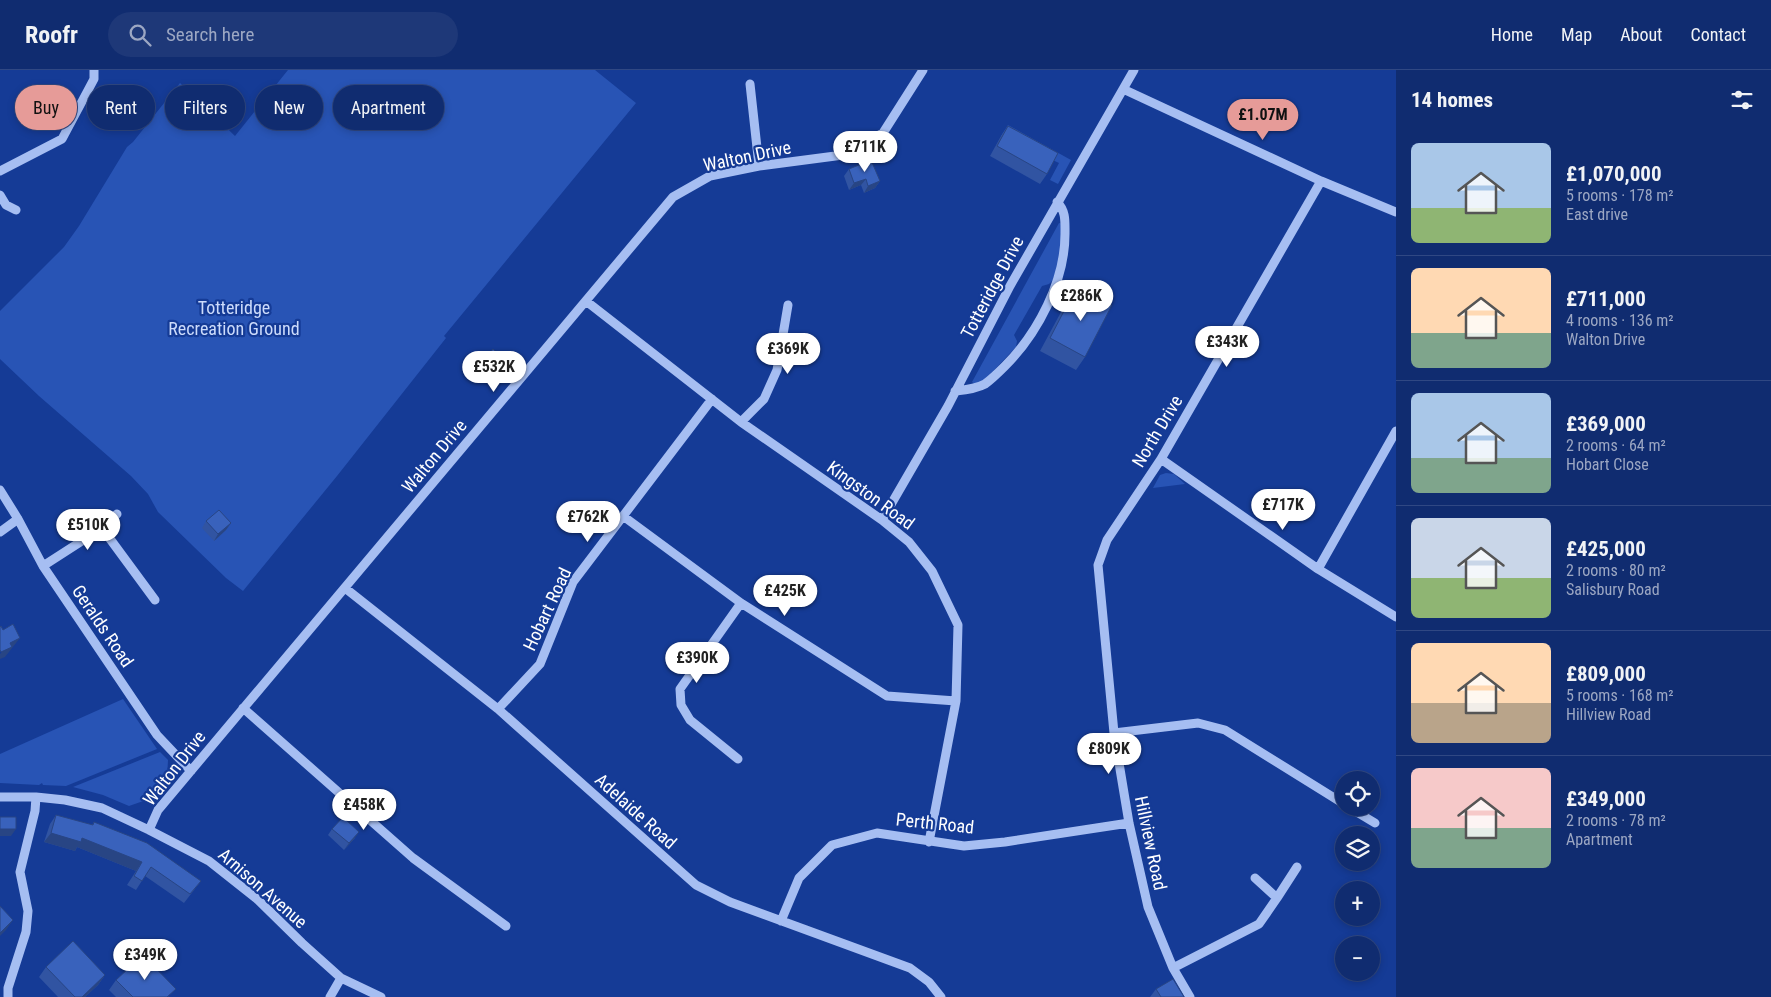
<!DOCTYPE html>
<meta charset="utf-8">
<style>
:root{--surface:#102c70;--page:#1e3878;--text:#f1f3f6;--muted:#9ca7c3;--line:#304883;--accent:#e69b98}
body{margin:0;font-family:"Roboto Condensed",sans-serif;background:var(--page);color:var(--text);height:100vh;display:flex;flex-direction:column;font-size:19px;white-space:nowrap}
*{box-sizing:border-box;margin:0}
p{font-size:16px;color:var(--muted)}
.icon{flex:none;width:28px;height:28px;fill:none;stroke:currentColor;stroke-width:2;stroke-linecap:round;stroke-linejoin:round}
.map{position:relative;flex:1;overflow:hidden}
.drawer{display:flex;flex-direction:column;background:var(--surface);width:375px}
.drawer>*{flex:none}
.top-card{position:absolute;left:15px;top:15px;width:475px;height:45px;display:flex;gap:10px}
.tools{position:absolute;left:1335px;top:701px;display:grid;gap:10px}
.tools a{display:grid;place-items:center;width:45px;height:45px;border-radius:50%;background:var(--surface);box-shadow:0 2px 8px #0003,0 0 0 1px var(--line);font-size:25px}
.price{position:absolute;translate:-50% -42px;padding:0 11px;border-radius:18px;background:#fff;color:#222;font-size:16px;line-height:32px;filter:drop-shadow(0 1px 2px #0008)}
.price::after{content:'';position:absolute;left:50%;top:30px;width:15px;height:11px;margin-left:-8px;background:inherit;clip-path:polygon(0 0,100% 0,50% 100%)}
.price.current{background:var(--accent);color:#111}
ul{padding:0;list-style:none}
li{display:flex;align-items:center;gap:15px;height:125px;padding:0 15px}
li+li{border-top:1px solid var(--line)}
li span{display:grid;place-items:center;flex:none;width:140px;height:100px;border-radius:8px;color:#555}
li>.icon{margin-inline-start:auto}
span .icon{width:60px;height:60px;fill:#fffc;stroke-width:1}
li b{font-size:21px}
h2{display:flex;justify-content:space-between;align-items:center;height:60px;padding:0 15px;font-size:21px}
.chip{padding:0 18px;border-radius:22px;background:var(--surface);box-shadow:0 2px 8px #0003,0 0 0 1px var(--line);font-size:18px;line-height:45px}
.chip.current{background:var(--accent);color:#111}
header{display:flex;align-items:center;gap:30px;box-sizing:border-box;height:70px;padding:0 25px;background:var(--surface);border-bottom:1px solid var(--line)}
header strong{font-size:24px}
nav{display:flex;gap:28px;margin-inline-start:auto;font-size:18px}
.search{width:350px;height:45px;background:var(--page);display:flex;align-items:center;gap:12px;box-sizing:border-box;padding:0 18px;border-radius:28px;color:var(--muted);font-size:19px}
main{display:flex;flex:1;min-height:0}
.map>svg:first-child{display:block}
.green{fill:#2854b5}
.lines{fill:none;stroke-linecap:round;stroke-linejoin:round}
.minor{stroke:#a6bef2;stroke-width:9}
.wall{fill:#3154a2}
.shaded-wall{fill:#284584}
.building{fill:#3962bc;stroke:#284584}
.labels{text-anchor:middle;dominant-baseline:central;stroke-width:4.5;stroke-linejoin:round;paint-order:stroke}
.street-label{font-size:18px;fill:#fff;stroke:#153b96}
.park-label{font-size:18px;fill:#cddcfc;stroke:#153b96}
</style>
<header>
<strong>Roofr</strong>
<div class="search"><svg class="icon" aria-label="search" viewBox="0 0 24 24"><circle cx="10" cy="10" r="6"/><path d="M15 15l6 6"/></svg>Search here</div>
<nav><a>Home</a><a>Map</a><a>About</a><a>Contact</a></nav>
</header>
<main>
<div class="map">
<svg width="1396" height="927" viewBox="0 0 1396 927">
<rect width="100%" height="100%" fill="#153b96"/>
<path class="green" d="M288 0H595L636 33 444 266 446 268 337 406 243 521 226 508 158 442 148 424 131 406 39 326 0 289V241L64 177 79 156 127 77 133 72 180 13 235 66Z
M1008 55 1071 90 1058 114 1050 110 1059 93 1001 66Z
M1059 153 1063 154 1066 159 1054 209 1049 214 1042 216 1014 265 1017 271 1016 277 980 315H976L972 312Z
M1166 403 1174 404 1185 414 1153 418 1160 405Z
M123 629 157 679 66 716 43 715 42 713 39 715 0 713V684Z
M160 682 168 690 167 710 152 728 129 736 103 725 73 717Z"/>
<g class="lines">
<path class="minor" d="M750 14 759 96
M1123 19 1321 111 1396 142
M0 101 62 69 94 9V0
M0 125 6 135 16 140
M586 231 741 352 882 450 909 472 932 501 958 555 956 631 929 772
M955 321C965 320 976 319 985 314 992 309 999 302 1005 296 1038 263 1065 211 1065 164 1065 151 1066 141 1057 132
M741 352 764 329 777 300 788 235
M1161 389 1318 499 1396 547
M0 420 18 449 43 496 157 665 191 701
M623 446 741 533 887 626 956 631
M882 450 948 336 1010 216 1134 0
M102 458 155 530
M0 462 18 449
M43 496 102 458 117 444
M1318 499 1396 361
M345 518 498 639 696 815 730 832 910 898 929 912 941 927
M243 638 413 788 506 856
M498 639 540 594 573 512 712 329
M1114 663 1198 653 1225 660 1344 734
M738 689 690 650 681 635 680 619 741 533
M0 727H36L65 730 102 738 149 760 209 791 257 829 302 873 341 908 381 927
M1350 738 1375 753
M149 760 158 740 673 127 710 106 759 96 843 85 883 63 923 0
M1277 828 1297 797
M781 851 799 808 832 775 877 763 964 776 1005 772 1129 753
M1173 898 1259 854 1277 828 1255 808
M8 927V918L26 862 28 841 20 802 35 741 36 727
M330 927 341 908
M1190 927 1173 898 1148 837 1129 753 1114 663 1098 495 1107 470 1161 389 1321 111"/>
</g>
<path class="wall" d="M1008 56 1047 104 1040 114 990 86 1001 66Z
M849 99 880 111 875 118 864 123 861 115 849 120 844 106Z
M1077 216 1085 287 1076 300 1040 281 1068 229Z
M504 289 484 313 473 304 478 297Z
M206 451 231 453 226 460 214 471 202 458Z
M56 745 92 755 94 752 201 811 184 833 145 806 136 820 127 815 136 801 77 777 75 781 44 772 50 754Z
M332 759 355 768 344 780 328 765Z
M46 897 105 905 98 915 85 927H58L39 907Z
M116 910 170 927H116L109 920Z
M1156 919 1184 927H1150Z"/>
<path class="shaded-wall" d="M866 109 861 115 849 120 854 113Z
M880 111 875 118 864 123 868 116Z
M504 289 484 313 489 306Z
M231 453 226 460 214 471 218 464Z
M20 568 5 587 0 589V584L10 573Z
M0 759H16L11 766H0Z
M359 762 355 768 344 780 349 773Z
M51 763 82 768 142 792 136 801 77 777 75 781 44 772Z
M13 850 6 860 0 866V863Z
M105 905 98 915 85 927H82Z"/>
<path class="building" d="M1008 56 1058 83 1047 104 997 76Z
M871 90 880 111 868 116 866 109 854 113 849 99Z
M1077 216 1112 235 1085 287 1050 268Z
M493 279 504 289 489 306 478 297Z
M219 440 231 453 218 464 206 451Z
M13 554 20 568 10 573 12 577 1 582 0 580V557L1 556 3 560Z
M56 745 93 755 94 752 147 773 201 811 190 824 151 797 142 811 134 806 142 792 82 768 81 772 51 763Z
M0 747H16V759H0Z
M343 747 359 762 349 773 332 759Z
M0 836 13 850 0 863Z
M73 871 105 905 82 927H75L46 897Z
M143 885 176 919 167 927H133L116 910Z
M1173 909 1184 927H1161L1156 919Z"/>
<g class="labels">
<g class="street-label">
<text transform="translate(747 86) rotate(-12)">Walton Drive</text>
<text transform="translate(992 217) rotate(-62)">Totteridge Drive</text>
<text transform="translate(1157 361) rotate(-59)">North Drive</text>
<text transform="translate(434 386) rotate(-50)">Walton Drive</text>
<text transform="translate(871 425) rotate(36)">Kingston Road</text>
<text transform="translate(547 539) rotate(-65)">Hobart Road</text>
<text transform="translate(103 556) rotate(56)">Geralds Road</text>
<text transform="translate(174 698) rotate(-52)">Walton Drive</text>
<text transform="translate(636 741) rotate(42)">Adelaide Road</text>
<text transform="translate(935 753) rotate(6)">Perth Road</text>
<text transform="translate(1151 773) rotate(78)">Hillview Road</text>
<text transform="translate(263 818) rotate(41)">Arnison Avenue</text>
</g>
<g class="park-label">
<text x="234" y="237">Totteridge<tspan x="234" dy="21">Recreation Ground</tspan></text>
</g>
</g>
</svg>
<div class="tools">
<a><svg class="icon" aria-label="locate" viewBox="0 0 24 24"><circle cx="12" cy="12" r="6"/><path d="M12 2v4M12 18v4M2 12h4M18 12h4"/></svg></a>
<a><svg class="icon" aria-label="layers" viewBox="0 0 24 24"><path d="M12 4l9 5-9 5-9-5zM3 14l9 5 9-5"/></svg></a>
<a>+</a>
<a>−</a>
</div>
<b class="price current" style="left:1263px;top:71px">£1.07M</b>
<b class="price" style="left:865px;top:103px">£711K</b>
<b class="price" style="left:1081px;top:252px">£286K</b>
<b class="price" style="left:1227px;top:298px">£343K</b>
<b class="price" style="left:788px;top:305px">£369K</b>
<b class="price" style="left:494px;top:323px">£532K</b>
<b class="price" style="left:1283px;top:461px">£717K</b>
<b class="price" style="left:588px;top:473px">£762K</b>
<b class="price" style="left:88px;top:481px">£510K</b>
<b class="price" style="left:785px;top:547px">£425K</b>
<b class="price" style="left:697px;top:614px">£390K</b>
<b class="price" style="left:1109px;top:705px">£809K</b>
<b class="price" style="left:364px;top:761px">£458K</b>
<b class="price" style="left:145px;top:911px">£349K</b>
<div class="top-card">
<a class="chip current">Buy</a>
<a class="chip">Rent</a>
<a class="chip">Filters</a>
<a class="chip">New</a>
<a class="chip">Apartment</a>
</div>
</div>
<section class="drawer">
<h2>14 homes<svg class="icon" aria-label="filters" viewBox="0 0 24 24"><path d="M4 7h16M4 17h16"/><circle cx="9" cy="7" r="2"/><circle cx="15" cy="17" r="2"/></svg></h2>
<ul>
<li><span style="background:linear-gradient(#a9c7e8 65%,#8fb573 0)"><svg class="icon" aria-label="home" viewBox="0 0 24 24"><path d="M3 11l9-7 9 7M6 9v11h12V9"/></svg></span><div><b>£1,070,000</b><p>5 rooms · 178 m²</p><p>East drive</p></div></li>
<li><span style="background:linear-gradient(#ffd9b3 65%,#7fa58c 0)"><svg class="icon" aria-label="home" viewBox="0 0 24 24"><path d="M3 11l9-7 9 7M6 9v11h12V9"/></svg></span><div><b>£711,000</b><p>4 rooms · 136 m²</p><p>Walton Drive</p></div></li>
<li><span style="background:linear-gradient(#a9c7e8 65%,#7fa58c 0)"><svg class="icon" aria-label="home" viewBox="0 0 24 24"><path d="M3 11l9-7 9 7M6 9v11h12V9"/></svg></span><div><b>£369,000</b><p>2 rooms · 64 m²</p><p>Hobart Close</p></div></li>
<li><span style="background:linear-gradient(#c9d6e8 60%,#8fb573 0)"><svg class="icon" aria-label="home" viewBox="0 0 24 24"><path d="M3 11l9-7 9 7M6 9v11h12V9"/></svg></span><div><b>£425,000</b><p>2 rooms · 80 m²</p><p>Salisbury Road</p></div></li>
<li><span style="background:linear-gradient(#ffd9b3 60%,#b9a48a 0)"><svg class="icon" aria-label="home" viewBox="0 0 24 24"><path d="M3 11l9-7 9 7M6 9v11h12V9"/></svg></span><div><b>£809,000</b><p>5 rooms · 168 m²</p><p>Hillview Road</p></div></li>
<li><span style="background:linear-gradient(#f6c9c9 60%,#7fa58c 0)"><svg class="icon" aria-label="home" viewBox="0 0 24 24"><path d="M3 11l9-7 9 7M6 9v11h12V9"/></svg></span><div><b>£349,000</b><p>2 rooms · 78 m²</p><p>Apartment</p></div></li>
</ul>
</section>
</main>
